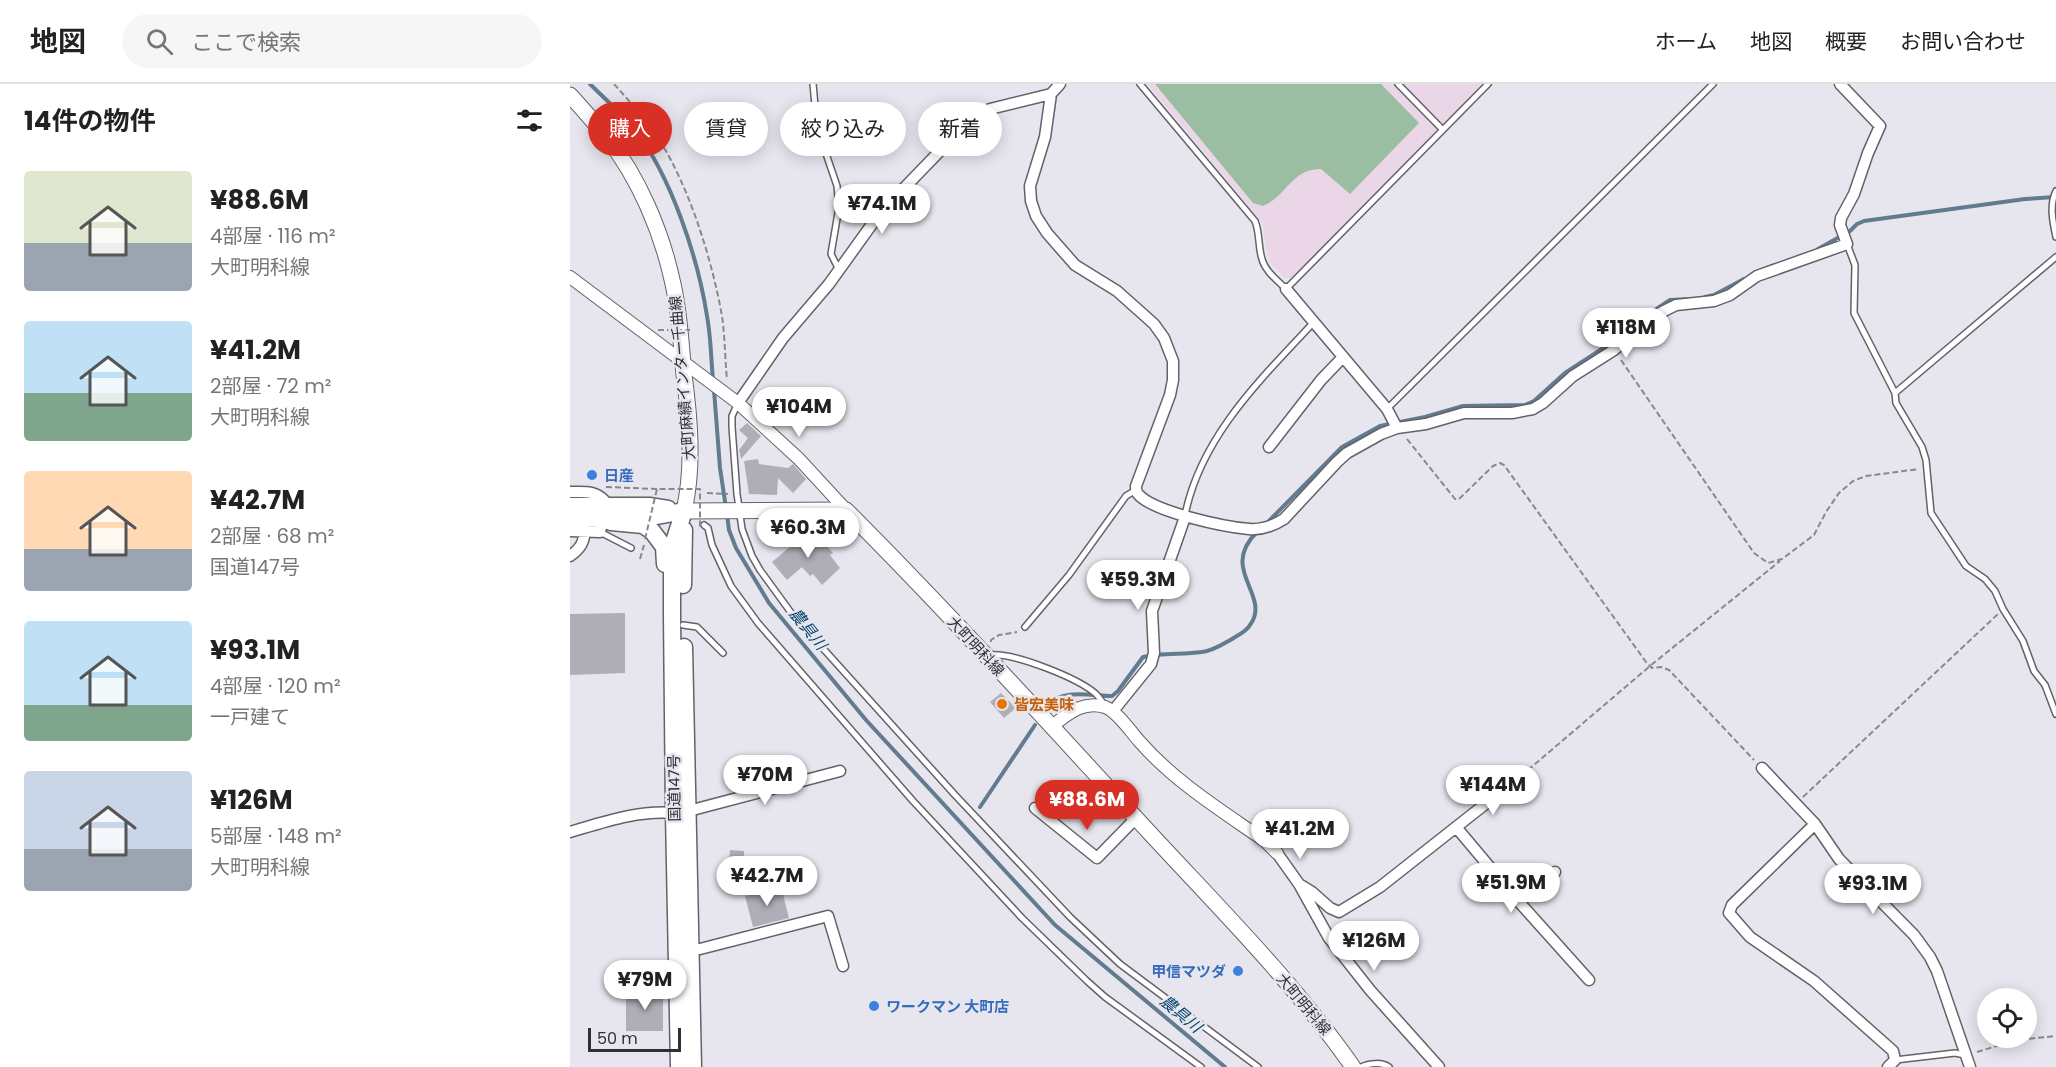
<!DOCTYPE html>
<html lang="ja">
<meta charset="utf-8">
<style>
:root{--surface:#fff;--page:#f6f6f6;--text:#222;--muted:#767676;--line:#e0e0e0;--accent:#d93025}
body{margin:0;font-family:Poppins,"Noto Sans JP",sans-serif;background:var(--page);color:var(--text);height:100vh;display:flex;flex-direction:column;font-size:22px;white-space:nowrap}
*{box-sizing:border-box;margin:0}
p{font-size:20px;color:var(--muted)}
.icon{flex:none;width:33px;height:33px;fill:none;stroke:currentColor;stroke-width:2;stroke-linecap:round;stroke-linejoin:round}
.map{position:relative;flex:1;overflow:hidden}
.drawer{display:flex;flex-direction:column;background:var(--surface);width:570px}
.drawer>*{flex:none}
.hud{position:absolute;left:18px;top:18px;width:570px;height:54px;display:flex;gap:12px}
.buttons{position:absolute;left:1407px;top:904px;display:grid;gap:12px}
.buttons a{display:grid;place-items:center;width:60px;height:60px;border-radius:50%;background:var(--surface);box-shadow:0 3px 15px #0003;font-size:30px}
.scale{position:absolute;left:18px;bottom:15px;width:93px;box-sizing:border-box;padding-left:6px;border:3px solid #302f33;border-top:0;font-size:16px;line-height:21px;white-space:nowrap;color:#302f33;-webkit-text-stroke:4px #e7e6ef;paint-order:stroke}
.price{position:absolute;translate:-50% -51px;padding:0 14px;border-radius:21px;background:#fff;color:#222;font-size:20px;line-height:39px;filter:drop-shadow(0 2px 3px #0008)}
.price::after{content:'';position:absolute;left:50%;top:36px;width:18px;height:14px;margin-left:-9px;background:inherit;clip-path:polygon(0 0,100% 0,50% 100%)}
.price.selected{background:var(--accent);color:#fff}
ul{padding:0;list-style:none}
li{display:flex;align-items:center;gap:18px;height:150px;padding:0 24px}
li span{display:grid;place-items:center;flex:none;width:168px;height:120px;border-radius:6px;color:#555}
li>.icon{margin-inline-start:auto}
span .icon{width:72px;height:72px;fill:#fffc;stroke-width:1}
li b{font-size:26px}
h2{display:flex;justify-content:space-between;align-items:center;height:72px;padding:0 24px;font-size:26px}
.pill{padding:0 21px;border-radius:27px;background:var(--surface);box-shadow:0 3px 15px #0003;font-size:21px;line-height:54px}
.pill.selected{background:var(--accent);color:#fff}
header{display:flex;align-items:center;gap:36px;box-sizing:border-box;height:84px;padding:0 30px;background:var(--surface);border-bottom:2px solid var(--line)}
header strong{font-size:28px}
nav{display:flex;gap:33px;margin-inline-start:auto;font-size:21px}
.search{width:420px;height:54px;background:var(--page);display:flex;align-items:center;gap:15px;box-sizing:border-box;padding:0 21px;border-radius:33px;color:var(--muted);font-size:22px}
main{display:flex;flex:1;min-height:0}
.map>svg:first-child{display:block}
.education{fill:#ead6e6}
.green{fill:#9bbea3}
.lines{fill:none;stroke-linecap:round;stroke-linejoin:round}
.stream{stroke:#627b8f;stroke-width:4}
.building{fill:#afaeb7}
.service-casing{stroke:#63626a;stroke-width:8}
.minor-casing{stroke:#63626a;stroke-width:13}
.tertiary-casing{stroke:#63626a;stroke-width:14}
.primary-casing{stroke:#63626a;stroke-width:17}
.trunk-casing{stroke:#63626a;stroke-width:19}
.path{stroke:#89888e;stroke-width:2;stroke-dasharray:6 3;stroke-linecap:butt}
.service{stroke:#fff;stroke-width:5}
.minor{stroke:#fff;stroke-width:10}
.tertiary{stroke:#fff;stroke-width:12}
.primary{stroke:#fff;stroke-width:15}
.trunk{stroke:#fff;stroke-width:16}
.path-bridge{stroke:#89888e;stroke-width:2;stroke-dasharray:6 3;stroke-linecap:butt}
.shop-dot{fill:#3f7fe0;stroke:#e7e6ef;stroke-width:2}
.food-dot{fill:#e8710a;stroke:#e7e6ef;stroke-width:2}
.labels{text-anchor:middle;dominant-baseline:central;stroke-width:5;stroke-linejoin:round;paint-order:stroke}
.street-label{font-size:15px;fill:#302f33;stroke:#e7e6ef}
.shop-label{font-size:15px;font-weight:bold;fill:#366cbe;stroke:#e7e6ef;text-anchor:start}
.food-label{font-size:15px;font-weight:bold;fill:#c56008;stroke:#e7e6ef;text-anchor:start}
.water-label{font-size:16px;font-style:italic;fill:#03446a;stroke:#e7e6ef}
</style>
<header>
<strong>地図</strong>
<div class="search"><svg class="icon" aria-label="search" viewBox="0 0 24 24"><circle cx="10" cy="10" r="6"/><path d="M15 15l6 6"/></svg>ここで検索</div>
<nav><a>ホーム</a><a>地図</a><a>概要</a><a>お問い合わせ</a></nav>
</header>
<main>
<section class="drawer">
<h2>14件の物件<svg class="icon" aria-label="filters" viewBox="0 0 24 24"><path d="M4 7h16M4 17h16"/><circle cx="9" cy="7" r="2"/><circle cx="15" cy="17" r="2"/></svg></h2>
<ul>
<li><span style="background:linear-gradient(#dfe7d0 60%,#9aa5b1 0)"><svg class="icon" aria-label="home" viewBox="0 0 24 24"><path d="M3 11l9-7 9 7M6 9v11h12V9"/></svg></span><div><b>¥88.6M</b><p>4部屋 · 116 m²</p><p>大町明科線</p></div></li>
<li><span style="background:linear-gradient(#bfe0f5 60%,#7fa58c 0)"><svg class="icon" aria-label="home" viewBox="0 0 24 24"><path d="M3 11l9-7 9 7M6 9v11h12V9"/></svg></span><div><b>¥41.2M</b><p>2部屋 · 72 m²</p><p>大町明科線</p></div></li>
<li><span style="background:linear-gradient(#ffd9b3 65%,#9aa5b1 0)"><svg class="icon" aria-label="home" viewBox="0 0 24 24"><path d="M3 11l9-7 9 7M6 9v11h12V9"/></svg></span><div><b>¥42.7M</b><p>2部屋 · 68 m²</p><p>国道147号</p></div></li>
<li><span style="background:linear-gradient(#bfe0f5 70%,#7fa58c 0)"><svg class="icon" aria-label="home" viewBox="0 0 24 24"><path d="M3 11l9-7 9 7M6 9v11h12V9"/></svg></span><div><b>¥93.1M</b><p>4部屋 · 120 m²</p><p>一戸建て</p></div></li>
<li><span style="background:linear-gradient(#c9d6e8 65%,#9aa5b1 0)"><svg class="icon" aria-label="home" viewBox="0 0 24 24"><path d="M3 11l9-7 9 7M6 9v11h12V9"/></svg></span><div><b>¥126M</b><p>5部屋 · 148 m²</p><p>大町明科線</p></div></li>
</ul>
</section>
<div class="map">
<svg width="1486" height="983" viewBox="0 0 1486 983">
<rect width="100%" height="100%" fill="#e7e6ef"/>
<path class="education" d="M577 0H911L724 193 714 194 699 178 692 139 684 128Z"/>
<path class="green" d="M585 0H811L849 39 780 110 751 85C721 85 717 112 693 122L683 119Z"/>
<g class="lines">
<path class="stream" d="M20 0C35 15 52 30 65 46 101 92 128 174 137 232 141 253 141 275 143 296
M1248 165 1280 147 1287 140 1294 137 1455 115 1485 113
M1186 188 1204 181
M1135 213 1144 211 1174 195
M1082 228 1100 216 1122 215
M144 306 150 384 156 424
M157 431 159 446 166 464 199 519 296 636 485 841 655 983
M697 439 772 363 810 342 855 333 893 322 955 321 964 317 995 289 1058 248
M478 622C491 604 522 612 542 612L548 607 573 573C593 568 612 571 632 568 643 567 653 560 662 555 668 551 676 548 680 541 702 511 648 486 687 448
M410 723 465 641"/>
</g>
<path class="building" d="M177 339 191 352 171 375 169 366 178 354 169 346Z
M188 375 189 380 218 384 223 380 236 395 223 409 208 394 207 411 179 410 174 377Z
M241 445 263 469 260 471 270 484 252 501 243 490 240 492 232 483 217 496 202 478Z
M55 529V589L0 591V530Z
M431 609 446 624 434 634 420 618Z
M160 766 174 767 175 802 155 803 154 780 159 778Z
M211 803 219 834 183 843 175 812Z
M93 907V947H56V908Z"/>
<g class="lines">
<defs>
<path id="service" d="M243 0 247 43 267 102 269 123 261 170 269 186
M570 0 685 137C690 149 688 163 692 175 695 187 708 197 716 205L918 0
M828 0 872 45
M1486 107C1479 121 1483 139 1486 153
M1277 160 1285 181 1284 229 1325 309 1326 319 1352 363 1356 376 1361 429 1396 482 1415 495 1425 507 1433 525 1453 557 1464 587 1475 601 1486 630
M1325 309 1486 173
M168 319 162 332V343L167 410 172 445 182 472 190 486 222 530 385 711 500 833 550 880 688 983
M817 325 1143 0
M615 431C631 352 691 295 744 238
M134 441 138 444 142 461 161 502 188 539 343 717 452 834 517 897 535 913 631 983
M30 448 61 464
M113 541 127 543 153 569
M455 543 499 491 556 412 566 406
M421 571C445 569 508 594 526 610 530 614 532 618 535 622
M1325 976 1385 969 1395 971
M791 983C799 979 812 978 819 983"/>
<path id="minor" d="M481 10 475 53 460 102 461 117 466 132 477 149 505 181 547 207 584 240 594 254 603 277V296L600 311 566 402C566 405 566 408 568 410 583 428 655 443 679 445 691 446 703 442 714 435L767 378 777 369 811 350 827 344 856 340 894 329H942L963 325 973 319 1003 292 1044 266 1083 233 1096 226 1106 221 1144 217 1160 211 1187 192 1277 160 1270 141 1271 134 1284 110 1298 69 1310 42 1270 0
M716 205 817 325 827 344
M168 319 213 254 259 200 310 129 395 41 420 25 481 10 490 0
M699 363 751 296 773 273
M0 408C14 408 25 406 35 417L34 422
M0 447 30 448 33 435
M0 472C10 465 14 459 15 446
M543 627 581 580 584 569 582 527 615 433
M1192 684 1245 740 1269 775 1344 851 1360 873 1367 887 1400 983
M465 724 527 774 566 734
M117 725H126L270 687
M1245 740 1162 821 1159 829 1180 853 1244 897 1323 967 1325 976 1318 983
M886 743 949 818 1019 896
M0 748C34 738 68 726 104 729
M707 769 729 800 759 854 800 906 869 983
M729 800 742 808 760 824 769 828 810 803 942 699
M949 818 985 788
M120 865H130L258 832 273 882"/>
<path id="tertiary" d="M0 193 168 319 229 375 276 426
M482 642C498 630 513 616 535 623 548 628 560 647 570 658 605 698 652 727 695 757L707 769"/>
<path id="primary" d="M0 11C12 24 24 38 36 52 69 94 92 148 103 200 110 230 111 261 114 291 120 335 124 383 114 427L276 426C376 526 470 630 566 734 640 815 720 893 783 983"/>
<path id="trunk" d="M0 422H79L98 425
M0 435 76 434 114 427
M33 435 41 438 73 441 82 447 94 463 95 480
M113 501 114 446
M114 563 123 983
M109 983 104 729 102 531V464L114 427"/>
</defs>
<use href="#service" class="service-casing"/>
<use href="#minor" class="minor-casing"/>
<use href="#tertiary" class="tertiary-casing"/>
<use href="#primary" class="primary-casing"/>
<use href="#trunk" class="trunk-casing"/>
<path class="path" d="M44 0C60 18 77 36 90 57 120 105 142 176 152 232 155 253 155 275 157 296
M1051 276 1184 469 1198 479 1212 475 1244 451 1256 428 1269 409 1283 397 1296 392 1349 385
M837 355 885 415H889L923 382 930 379 934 381 1076 578 1082 584 1091 583 1099 586 1184 676
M36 403 87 405
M137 409 158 410
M70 475 74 461
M421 558V556L429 551 447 548
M951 692 1080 582 1210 477
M1233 713 1428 530
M1407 968 1446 956 1486 952"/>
<use href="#service" class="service"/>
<use href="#minor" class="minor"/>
<use href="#tertiary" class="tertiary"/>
<use href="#primary" class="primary"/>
<use href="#trunk" class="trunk"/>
<path class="path-bridge" d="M88 246H120
M75 455 87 405H130V445"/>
</g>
<g class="shop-dot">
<circle cx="22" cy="391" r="6"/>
<circle cx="668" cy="887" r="6"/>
<circle cx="304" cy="922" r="6"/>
</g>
<circle class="food-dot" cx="432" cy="620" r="6"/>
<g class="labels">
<g class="street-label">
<text transform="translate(112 294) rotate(-95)">大町麻績インター千曲線</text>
<text transform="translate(406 562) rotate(47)">大町明科線</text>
<text transform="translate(104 704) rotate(-91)">国道147号</text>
<text transform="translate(734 920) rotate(50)">大町明科線</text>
</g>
<g class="shop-label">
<text x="34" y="391">日産</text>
<text x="656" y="887" text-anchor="end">甲信マツダ</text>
<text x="316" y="922">ワークマン 大町店</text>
</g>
<g class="food-label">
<text x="444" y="620">皆宏美味</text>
</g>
<g class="water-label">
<text transform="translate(238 545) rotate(51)">農具川</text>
<text transform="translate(611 930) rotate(40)">農具川</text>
</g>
</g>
</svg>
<div class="buttons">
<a><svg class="icon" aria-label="locate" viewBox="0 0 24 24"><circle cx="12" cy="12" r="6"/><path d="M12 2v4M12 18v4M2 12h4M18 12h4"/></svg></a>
</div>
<div class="scale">50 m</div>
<b class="price" style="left:312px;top:151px">¥74.1M</b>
<b class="price" style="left:1056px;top:275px">¥118M</b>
<b class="price" style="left:229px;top:354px">¥104M</b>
<b class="price" style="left:238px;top:475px">¥60.3M</b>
<b class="price" style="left:568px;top:527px">¥59.3M</b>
<b class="price" style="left:195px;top:722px">¥70M</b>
<b class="price" style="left:923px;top:732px">¥144M</b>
<b class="price selected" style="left:517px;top:747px">¥88.6M</b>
<b class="price" style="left:730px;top:776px">¥41.2M</b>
<b class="price" style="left:197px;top:823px">¥42.7M</b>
<b class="price" style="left:941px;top:830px">¥51.9M</b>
<b class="price" style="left:1303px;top:831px">¥93.1M</b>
<b class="price" style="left:804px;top:888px">¥126M</b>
<b class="price" style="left:75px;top:927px">¥79M</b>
<div class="hud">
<a class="pill selected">購入</a>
<a class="pill">賃貸</a>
<a class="pill">絞り込み</a>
<a class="pill">新着</a>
</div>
</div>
</main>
